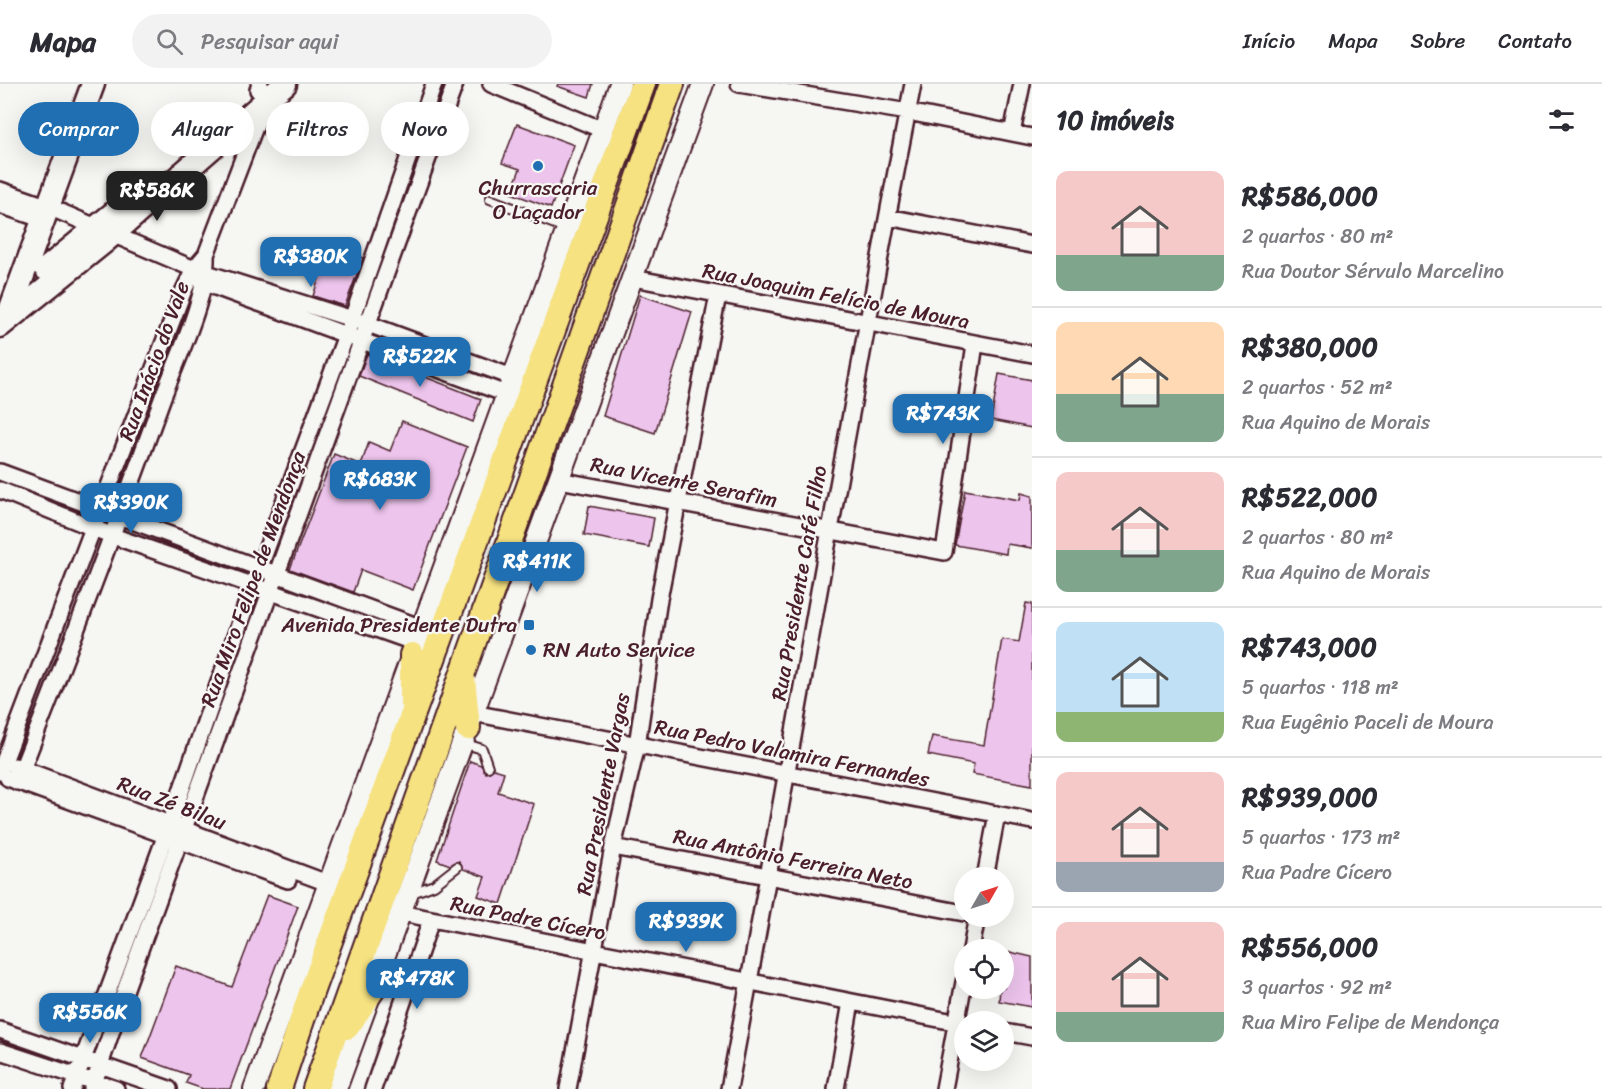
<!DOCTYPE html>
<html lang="pt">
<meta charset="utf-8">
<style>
:root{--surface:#fff;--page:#f2f2f3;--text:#2b2b33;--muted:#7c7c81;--line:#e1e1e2;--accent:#1f6fb2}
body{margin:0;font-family:Sriracha,sans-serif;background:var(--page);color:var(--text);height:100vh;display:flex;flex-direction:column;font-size:22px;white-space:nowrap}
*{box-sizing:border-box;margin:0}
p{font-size:20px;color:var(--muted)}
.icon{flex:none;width:33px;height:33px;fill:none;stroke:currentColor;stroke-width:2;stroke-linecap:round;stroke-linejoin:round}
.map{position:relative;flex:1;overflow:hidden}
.sheet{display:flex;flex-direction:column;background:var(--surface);width:570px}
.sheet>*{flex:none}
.hud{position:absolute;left:18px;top:18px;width:570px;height:54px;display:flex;gap:12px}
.needle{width:39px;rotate:51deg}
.tools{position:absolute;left:954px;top:783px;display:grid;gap:12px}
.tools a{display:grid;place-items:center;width:60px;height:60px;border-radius:50%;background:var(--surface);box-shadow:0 6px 24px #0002;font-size:30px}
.price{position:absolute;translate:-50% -51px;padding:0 14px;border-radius:12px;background:var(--accent);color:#fff;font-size:20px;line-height:39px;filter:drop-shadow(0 2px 3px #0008)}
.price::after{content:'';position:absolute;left:50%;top:36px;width:18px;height:14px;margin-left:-9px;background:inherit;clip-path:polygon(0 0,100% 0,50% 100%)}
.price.current{background:#222;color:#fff}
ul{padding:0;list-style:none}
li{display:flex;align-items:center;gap:18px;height:150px;padding:0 24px}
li+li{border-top:2px solid var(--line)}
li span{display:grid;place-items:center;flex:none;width:168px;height:120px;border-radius:12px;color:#555}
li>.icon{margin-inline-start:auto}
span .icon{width:72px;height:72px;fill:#fffc;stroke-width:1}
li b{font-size:26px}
h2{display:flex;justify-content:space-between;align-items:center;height:72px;padding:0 24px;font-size:26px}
.tag{padding:0 21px;border-radius:27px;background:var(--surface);box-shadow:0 6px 24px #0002;font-size:21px;line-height:54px}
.tag.current{background:var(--accent);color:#fff}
header{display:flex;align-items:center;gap:36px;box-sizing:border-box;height:84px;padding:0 30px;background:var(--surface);border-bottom:2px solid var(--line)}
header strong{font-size:28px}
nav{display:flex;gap:33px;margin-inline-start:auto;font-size:21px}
.search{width:420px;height:54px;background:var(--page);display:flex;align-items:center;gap:15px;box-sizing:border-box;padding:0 21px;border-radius:33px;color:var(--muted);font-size:22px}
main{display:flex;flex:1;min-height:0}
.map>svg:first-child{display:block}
.building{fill:#edc4ec;stroke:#4a1f2b;stroke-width:1.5}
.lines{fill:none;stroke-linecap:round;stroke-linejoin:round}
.service-casing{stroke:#4a1f2b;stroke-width:12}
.minor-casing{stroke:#4a1f2b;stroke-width:20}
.tertiary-casing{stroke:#4a1f2b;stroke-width:24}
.secondary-casing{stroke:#4a1f2b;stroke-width:27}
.primary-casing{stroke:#4a1f2b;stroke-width:28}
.service{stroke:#f6f6f2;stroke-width:8}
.minor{stroke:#f6f6f2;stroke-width:15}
.tertiary{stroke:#f6f6f2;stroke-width:20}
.secondary{stroke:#f6f6f2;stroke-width:22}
.primary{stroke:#f6e281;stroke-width:24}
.poi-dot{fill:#1f6fb2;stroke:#f6f6f2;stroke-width:2}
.labels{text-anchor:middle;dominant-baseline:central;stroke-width:4.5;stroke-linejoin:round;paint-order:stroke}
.poi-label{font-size:21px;fill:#4a1f2b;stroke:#f6f6f2}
.street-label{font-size:21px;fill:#4a1f2b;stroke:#f6f6f2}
</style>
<header>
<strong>Mapa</strong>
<div class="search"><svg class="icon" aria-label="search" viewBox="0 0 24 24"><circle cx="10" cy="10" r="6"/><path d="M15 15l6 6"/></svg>Pesquisar aqui</div>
<nav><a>Início</a><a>Mapa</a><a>Sobre</a><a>Contato</a></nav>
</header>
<main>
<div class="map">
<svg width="1032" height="1005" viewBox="0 0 1032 1005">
<rect width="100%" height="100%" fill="#f6f6f2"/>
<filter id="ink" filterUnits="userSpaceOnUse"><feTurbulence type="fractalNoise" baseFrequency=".0167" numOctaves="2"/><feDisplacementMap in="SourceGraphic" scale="12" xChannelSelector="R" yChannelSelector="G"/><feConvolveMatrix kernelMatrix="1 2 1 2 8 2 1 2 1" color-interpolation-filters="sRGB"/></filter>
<g filter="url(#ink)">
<path class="building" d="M558 0H593L589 13 557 2Z
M517 40 574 61 551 124 511 109 520 85 502 79Z
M330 161 363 174 345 222 313 212Z
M640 211 692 228 655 349 603 332Z
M367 270 481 315 473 338 359 292Z
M999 290 1032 296V344L991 336Z
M402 337 467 363 413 506 361 486 353 508 290 485 334 370 361 381 369 358 390 367Z
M965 406 1020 416 1021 409 1032 412V464L1007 460 1006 470 955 461Z
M589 422 654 434 649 463 584 451Z
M1026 519 1032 520V701L972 690 974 680 928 671 932 652 984 661 1002 555 1019 558Z
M470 677 481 681 486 689 494 685 504 688 498 708 534 720 501 820 478 812 485 793 463 785 459 777 450 781 437 776Z
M267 811 298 822 230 1005H203L186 999 189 991 142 974 176 882 232 903Z
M1010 868 1032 873V923L999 917 1000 904H1004V881Z"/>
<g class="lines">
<defs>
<path id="service" d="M490 115 565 144
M463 659 482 665 488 683
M409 810 434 801 457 783"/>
<path id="minor" d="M491 0 603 46
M739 0 908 28 1032 53
M258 6 260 0
M1012 49 1022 0
M0 106 49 123 194 185 368 240 512 293
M0 121 32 132 49 123
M888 133 1032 161
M633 194 1032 270
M202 198 506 310
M0 388 422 544
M559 396 944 468 975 260
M0 406 113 452 416 559
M473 629 1032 737
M15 682 330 800
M0 688 183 208 194 185 206 171 263 22
M8 694 288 796
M17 698C67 572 115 445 161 318 176 277 208 213 206 171
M613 763 964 829
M985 794 997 730
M401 829 964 940
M971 866 977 832
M0 946 169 1005
M1004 948 1032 953
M0 967 116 1005
M72 1005 165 753 253 501 352 235 434 0
M92 1005 126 904 455 0
M373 1005 431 836
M568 1005 613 763 637 661 659 515 718 211
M729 1005C792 670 847 334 913 0
M836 1005 851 918
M944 1005 964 898"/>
<path id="tertiary" d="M254 1005 620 0
M336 1005 703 0"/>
<path id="secondary" d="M46 185 132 114
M7 235 93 0
M0 242 104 158 285 0"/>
<path id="primary" d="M463 595 468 644
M412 616V571
M347 943 373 905
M279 1005 311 909 643 0
M315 1005 672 0"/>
</defs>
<use href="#service" class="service-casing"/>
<use href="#minor" class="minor-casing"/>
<use href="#tertiary" class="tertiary-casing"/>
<use href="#secondary" class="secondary-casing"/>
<use href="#primary" class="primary-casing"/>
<use href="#service" class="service"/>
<use href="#minor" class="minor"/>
<use href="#tertiary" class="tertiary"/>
<use href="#secondary" class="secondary"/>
<use href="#primary" class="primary"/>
</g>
</g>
<g class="poi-dot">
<circle cx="538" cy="82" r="6"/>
<rect x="523" y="535" width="12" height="12" rx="3"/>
<circle cx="531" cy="566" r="6"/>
</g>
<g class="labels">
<g class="poi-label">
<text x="538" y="104">Churrascaria<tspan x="538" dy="24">O Laçador</tspan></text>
<text x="517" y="541" text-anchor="end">Avenida Presidente Dutra</text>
<text x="543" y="566" text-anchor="start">RN Auto Service</text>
</g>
<g class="street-label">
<text transform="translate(836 212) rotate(11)">Rua Joaquim Felício de Moura</text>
<text transform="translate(154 277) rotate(-70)">Rua Inácio do Vale</text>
<text transform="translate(684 398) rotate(11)">Rua Vicente Serafim</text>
<text transform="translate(253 495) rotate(-70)">Rua Miro Felipe de Mendonça</text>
<text transform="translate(799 499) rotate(-80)">Rua Presidente Café Filho</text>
<text transform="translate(792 669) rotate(11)">Rua Pedro Valamira Fernandes</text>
<text transform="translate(603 710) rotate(-79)">Rua Presidente Vargas</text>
<text transform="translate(172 719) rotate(21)">Rua Zé Bilau</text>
<text transform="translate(793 775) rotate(11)">Rua Antônio Ferreira Neto</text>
<text transform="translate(528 834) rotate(11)">Rua Padre Cícero</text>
</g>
</g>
</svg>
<div class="tools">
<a><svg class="needle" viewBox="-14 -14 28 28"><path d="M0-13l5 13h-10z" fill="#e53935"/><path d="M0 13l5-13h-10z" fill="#7c7c81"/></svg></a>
<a><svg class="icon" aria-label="locate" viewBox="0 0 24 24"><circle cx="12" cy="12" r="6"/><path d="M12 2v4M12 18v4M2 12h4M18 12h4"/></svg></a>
<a><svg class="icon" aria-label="layers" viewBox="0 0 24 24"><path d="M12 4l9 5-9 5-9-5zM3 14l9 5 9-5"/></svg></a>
</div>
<b class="price current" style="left:157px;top:138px">R$586K</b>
<b class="price" style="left:311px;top:204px">R$380K</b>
<b class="price" style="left:420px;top:304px">R$522K</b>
<b class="price" style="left:943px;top:361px">R$743K</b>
<b class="price" style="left:380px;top:427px">R$683K</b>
<b class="price" style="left:131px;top:450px">R$390K</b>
<b class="price" style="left:537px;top:509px">R$411K</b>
<b class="price" style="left:686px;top:869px">R$939K</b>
<b class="price" style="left:417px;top:926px">R$478K</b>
<b class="price" style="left:90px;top:960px">R$556K</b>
<div class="hud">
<a class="tag current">Comprar</a>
<a class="tag">Alugar</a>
<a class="tag">Filtros</a>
<a class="tag">Novo</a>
</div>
</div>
<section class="sheet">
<h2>10 imóveis<svg class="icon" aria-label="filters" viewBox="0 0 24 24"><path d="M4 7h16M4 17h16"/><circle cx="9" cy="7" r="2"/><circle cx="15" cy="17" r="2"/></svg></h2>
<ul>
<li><span style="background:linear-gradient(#f6c9c9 70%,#7fa58c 0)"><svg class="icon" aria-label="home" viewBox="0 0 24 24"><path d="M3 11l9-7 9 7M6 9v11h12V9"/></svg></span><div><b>R$586,000</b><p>2 quartos · 80 m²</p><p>Rua Doutor Sérvulo Marcelino</p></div></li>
<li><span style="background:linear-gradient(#ffd9b3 60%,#7fa58c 0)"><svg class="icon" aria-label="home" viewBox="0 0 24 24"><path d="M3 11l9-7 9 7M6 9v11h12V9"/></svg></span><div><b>R$380,000</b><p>2 quartos · 52 m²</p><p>Rua Aquino de Morais</p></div></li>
<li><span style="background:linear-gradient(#f6c9c9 65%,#7fa58c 0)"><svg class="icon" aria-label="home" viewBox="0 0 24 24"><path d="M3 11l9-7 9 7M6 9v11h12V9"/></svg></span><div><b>R$522,000</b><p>2 quartos · 80 m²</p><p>Rua Aquino de Morais</p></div></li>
<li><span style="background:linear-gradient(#bfe0f5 75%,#8fb573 0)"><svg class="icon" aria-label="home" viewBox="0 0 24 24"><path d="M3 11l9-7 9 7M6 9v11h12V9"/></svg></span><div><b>R$743,000</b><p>5 quartos · 118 m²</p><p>Rua Eugênio Paceli de Moura</p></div></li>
<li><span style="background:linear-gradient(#f6c9c9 75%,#9aa5b1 0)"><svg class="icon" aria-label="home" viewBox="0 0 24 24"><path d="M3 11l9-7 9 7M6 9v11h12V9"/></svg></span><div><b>R$939,000</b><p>5 quartos · 173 m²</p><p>Rua Padre Cícero</p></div></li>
<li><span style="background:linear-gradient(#f6c9c9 75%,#7fa58c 0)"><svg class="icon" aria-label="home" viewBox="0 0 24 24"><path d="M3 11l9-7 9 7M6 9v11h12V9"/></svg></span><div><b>R$556,000</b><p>3 quartos · 92 m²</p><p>Rua Miro Felipe de Mendonça</p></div></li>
</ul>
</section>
</main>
